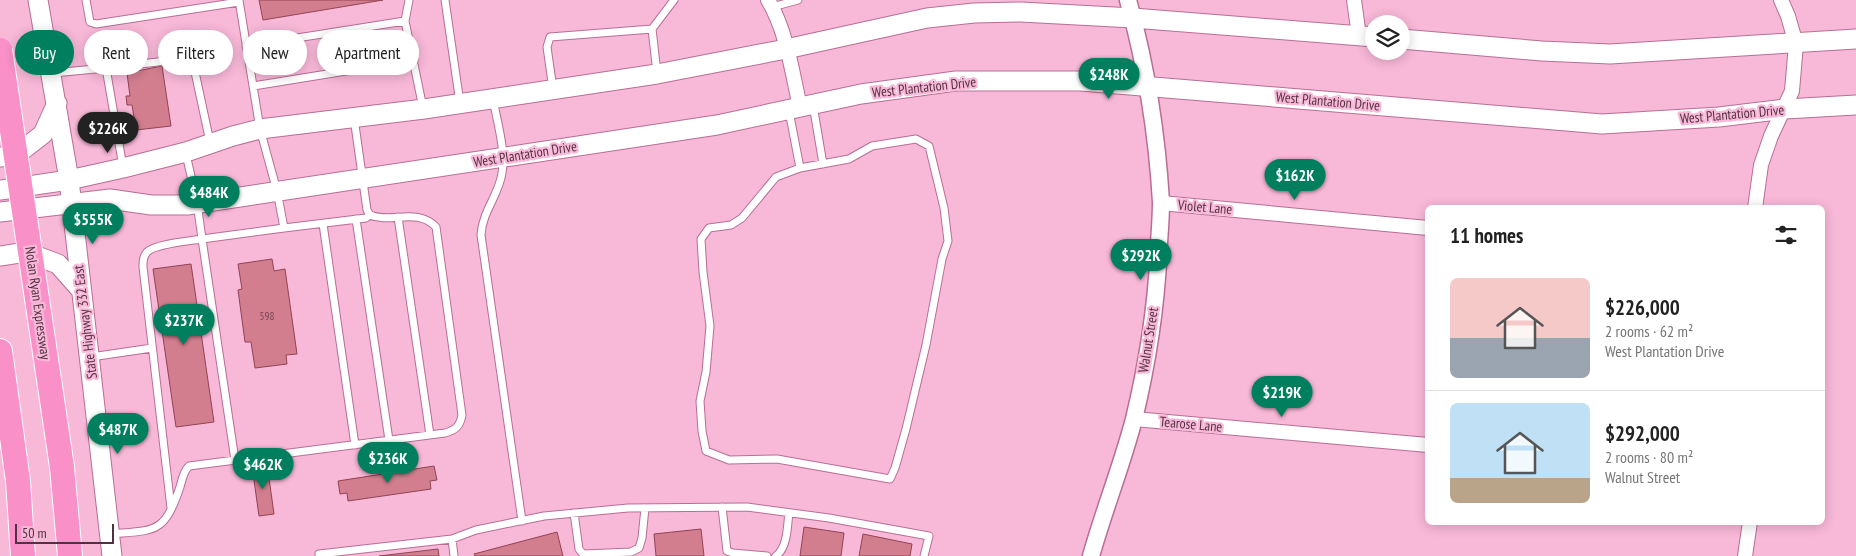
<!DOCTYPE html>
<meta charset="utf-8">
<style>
:root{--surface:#fff;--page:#f6f6f6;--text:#222;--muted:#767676;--line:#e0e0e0;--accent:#007f5f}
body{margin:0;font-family:"PT Sans Narrow",sans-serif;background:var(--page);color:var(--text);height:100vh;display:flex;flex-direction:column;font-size:19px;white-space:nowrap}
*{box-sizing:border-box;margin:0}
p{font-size:16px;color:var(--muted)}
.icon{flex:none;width:28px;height:28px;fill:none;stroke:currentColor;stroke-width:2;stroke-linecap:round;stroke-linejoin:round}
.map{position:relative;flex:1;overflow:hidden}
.details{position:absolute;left:1425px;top:205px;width:400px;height:320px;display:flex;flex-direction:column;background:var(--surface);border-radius:8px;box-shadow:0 2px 12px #0003}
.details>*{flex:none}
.top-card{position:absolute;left:15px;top:30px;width:475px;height:45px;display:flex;gap:10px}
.tools{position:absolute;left:1365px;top:15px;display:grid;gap:10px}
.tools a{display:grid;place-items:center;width:45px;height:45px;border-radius:50%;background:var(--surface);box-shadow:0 2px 12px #0003;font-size:25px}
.scale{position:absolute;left:15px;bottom:12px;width:99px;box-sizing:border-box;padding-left:5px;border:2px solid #523142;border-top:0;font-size:14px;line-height:18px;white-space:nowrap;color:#523142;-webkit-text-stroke:4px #f8b8d8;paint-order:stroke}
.price{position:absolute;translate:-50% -42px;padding:0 11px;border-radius:18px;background:var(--accent);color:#fff;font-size:16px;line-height:32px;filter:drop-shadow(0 1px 2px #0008)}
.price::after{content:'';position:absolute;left:50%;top:30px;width:15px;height:11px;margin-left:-8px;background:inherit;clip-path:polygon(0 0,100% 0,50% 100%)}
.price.current{background:#222;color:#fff}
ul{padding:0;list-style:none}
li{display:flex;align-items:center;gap:15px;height:125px;padding:0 25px}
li+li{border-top:1px solid var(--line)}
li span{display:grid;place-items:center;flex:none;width:140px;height:100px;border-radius:8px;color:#555}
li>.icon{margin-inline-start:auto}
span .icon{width:60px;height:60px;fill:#fffc;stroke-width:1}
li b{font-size:21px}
h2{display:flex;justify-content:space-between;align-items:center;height:60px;padding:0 25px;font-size:21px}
.pill{padding:0 18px;border-radius:22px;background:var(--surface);box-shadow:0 2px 12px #0003;font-size:18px;line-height:45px}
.pill.current{background:var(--accent);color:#fff}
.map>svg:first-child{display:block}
.building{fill:#d37e8f;stroke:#914355}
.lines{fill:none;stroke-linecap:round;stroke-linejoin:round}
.service-casing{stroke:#b86e95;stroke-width:9}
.minor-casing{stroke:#b86e95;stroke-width:16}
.tertiary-casing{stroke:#b86e95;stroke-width:19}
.secondary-casing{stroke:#b86e95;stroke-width:21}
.motorway-casing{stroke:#fff;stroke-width:26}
.service{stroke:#fff;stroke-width:7}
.minor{stroke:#fff;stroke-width:14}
.tertiary{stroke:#fff;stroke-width:16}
.secondary{stroke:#fff;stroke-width:19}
.motorway{stroke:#f990c8;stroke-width:24}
.motorway-bridge-casing{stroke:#fff;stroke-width:26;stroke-linecap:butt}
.motorway-bridge{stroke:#f990c8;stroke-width:24}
.labels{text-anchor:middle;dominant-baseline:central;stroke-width:4.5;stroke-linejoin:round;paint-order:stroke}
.number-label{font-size:11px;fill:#724455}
.street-label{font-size:14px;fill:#523142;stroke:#f8b8d8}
</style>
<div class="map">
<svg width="1856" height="556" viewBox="0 0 1856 556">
<rect width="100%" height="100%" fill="#f8b8d8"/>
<path class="building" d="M259 0H383L263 20Z
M162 66 171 126 136 130 132 105H127L126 96H130L127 73Z
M272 259 274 271 285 269 297 354 286 355 287 364 255 368 251 342H245L238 290 242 289 238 264Z
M191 264 214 422 176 427 153 269Z
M267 464 274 514 259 516 252 466Z
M434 466 437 480 430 481 431 489 348 501 347 493 340 494 338 481Z
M804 527 844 533 841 556H800Z
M701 529 704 556H656L654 534Z
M557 532 563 556H475L474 554Z
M863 534 912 544 910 556H859Z
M438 549 439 556H379Z"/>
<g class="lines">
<defs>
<path id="service" d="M86 0 90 22 96 24 239 2
M239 0 260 129 277 191 284 228 366 218 370 215
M409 0 405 21 423 108
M445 0 460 103
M772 7 798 0
M652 29 674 0
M246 46 405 21
M106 68 192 58 210 142
M53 73 106 68 123 167
M253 86 414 60
M553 89 547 47 550 37 652 29 657 73
M493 99C497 121 506 151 502 173 499 195 482 212 481 235L522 521
M813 105 823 164
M789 111 800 168 776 177 742 218 731 225 709 228 701 239 703 272 710 326 706 372 700 401 702 431 706 451 729 460 777 459 890 479 895 468 906 429 926 345 942 259 948 241 944 208 929 146 916 139 872 146 849 159 800 168
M186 154 197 203 202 239 284 228
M398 217 430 435
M356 219 389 440
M323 224 355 445
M91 357 152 348
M722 507 727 551 733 553 767 556
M171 508 143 267C143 261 143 257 147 252 155 244 189 241 202 239L235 460
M574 513 579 549 583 554 631 552 639 548 642 538 645 508
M111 534C156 530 164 534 180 487 182 480 183 472 189 466L445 433C456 430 460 426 462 415L436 227C417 207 391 224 370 215L367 210 354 118
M452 539 454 556
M319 556V554L452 539 476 530 544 516 628 508 747 507 829 518 929 536 924 556
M776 556C788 547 787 526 789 513"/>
<path id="minor" d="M768 0C787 32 792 72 800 107
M1354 0 1359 36
M1161 203 1428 228
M1755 208 1761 165 1771 136 1792 91 1796 44 1788 16 1781 0
M1134 419 1428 445
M1745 556 1750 522"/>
<path id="tertiary" d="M1091 556C1104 510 1122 465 1134 419 1148 361 1157 302 1159 243 1160 229 1161 215 1161 202 1157 134 1146 65 1128 0"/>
<path id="secondary" d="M38 0 69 180 112 556
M1401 39 1542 51 1610 54 1856 39
M0 157 16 155 43 134 57 103
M0 190 69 180 123 168 186 152 233 136 260 129 424 109 657 74 786 49 927 18 974 13 1021 12 1133 18 1374 37
M0 212 110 199 151 205H187L717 125 861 94 956 81H1081L1602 124 1719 117 1785 109 1856 105
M0 256 26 252 58 264 81 290"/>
<path id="motorway" d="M0 351 18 481 23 556
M62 467 70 556"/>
</defs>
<use href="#service" class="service-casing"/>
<use href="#minor" class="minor-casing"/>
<use href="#tertiary" class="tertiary-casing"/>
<use href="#secondary" class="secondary-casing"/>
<use href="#motorway" class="motorway-casing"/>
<use href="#service" class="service"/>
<use href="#minor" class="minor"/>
<use href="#tertiary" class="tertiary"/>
<use href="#secondary" class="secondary"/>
<use href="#motorway" class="motorway"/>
<defs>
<path id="motorway-bridge" d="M0 50 62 467"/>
</defs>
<use href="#motorway-bridge" class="motorway-bridge-casing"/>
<use href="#motorway-bridge" class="motorway-bridge"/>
</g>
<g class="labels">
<g class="number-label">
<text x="267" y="316">598</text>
</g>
<g class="street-label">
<text transform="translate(924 87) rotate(-6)">West Plantation Drive</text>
<text transform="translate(1328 101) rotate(5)">West Plantation Drive</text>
<text transform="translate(1732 114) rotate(-5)">West Plantation Drive</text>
<text transform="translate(525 154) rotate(-9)">West Plantation Drive</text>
<text transform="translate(1205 207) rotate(5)">Violet Lane</text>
<text transform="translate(38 303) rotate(82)">Nolan Ryan Expressway</text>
<text transform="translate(85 322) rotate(-97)">State Highway 332 East</text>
<text transform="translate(1148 340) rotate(-81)">Walnut Street</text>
<text transform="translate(1191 424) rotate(5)">Tearose Lane</text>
</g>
</g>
</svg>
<div class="tools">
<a><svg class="icon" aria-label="layers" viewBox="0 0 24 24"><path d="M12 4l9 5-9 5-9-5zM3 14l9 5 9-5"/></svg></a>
</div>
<div class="scale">50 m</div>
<b class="price" style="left:1109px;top:100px">$248K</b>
<b class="price current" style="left:108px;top:154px">$226K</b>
<b class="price" style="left:1295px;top:201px">$162K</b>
<b class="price" style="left:209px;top:218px">$484K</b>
<b class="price" style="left:93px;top:245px">$555K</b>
<b class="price" style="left:1141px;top:281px">$292K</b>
<b class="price" style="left:184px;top:346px">$237K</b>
<b class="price" style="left:1282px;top:418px">$219K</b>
<b class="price" style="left:118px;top:455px">$487K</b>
<b class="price" style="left:388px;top:484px">$236K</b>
<b class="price" style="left:263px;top:490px">$462K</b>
<div class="top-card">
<a class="pill current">Buy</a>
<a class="pill">Rent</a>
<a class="pill">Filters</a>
<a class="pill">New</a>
<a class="pill">Apartment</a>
</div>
<section class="details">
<h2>11 homes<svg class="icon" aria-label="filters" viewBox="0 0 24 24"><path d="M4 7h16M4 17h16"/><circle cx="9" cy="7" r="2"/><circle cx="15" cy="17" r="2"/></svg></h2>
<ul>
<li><span style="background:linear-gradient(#f6c9c9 60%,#9aa5b1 0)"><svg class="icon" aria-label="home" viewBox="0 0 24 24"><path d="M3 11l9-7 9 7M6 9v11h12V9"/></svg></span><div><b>$226,000</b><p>2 rooms · 62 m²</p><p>West Plantation Drive</p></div></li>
<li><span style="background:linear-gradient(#bfe0f5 75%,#b9a48a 0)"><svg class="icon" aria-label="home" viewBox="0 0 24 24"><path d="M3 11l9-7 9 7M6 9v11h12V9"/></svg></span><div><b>$292,000</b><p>2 rooms · 80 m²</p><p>Walnut Street</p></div></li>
</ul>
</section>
</div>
